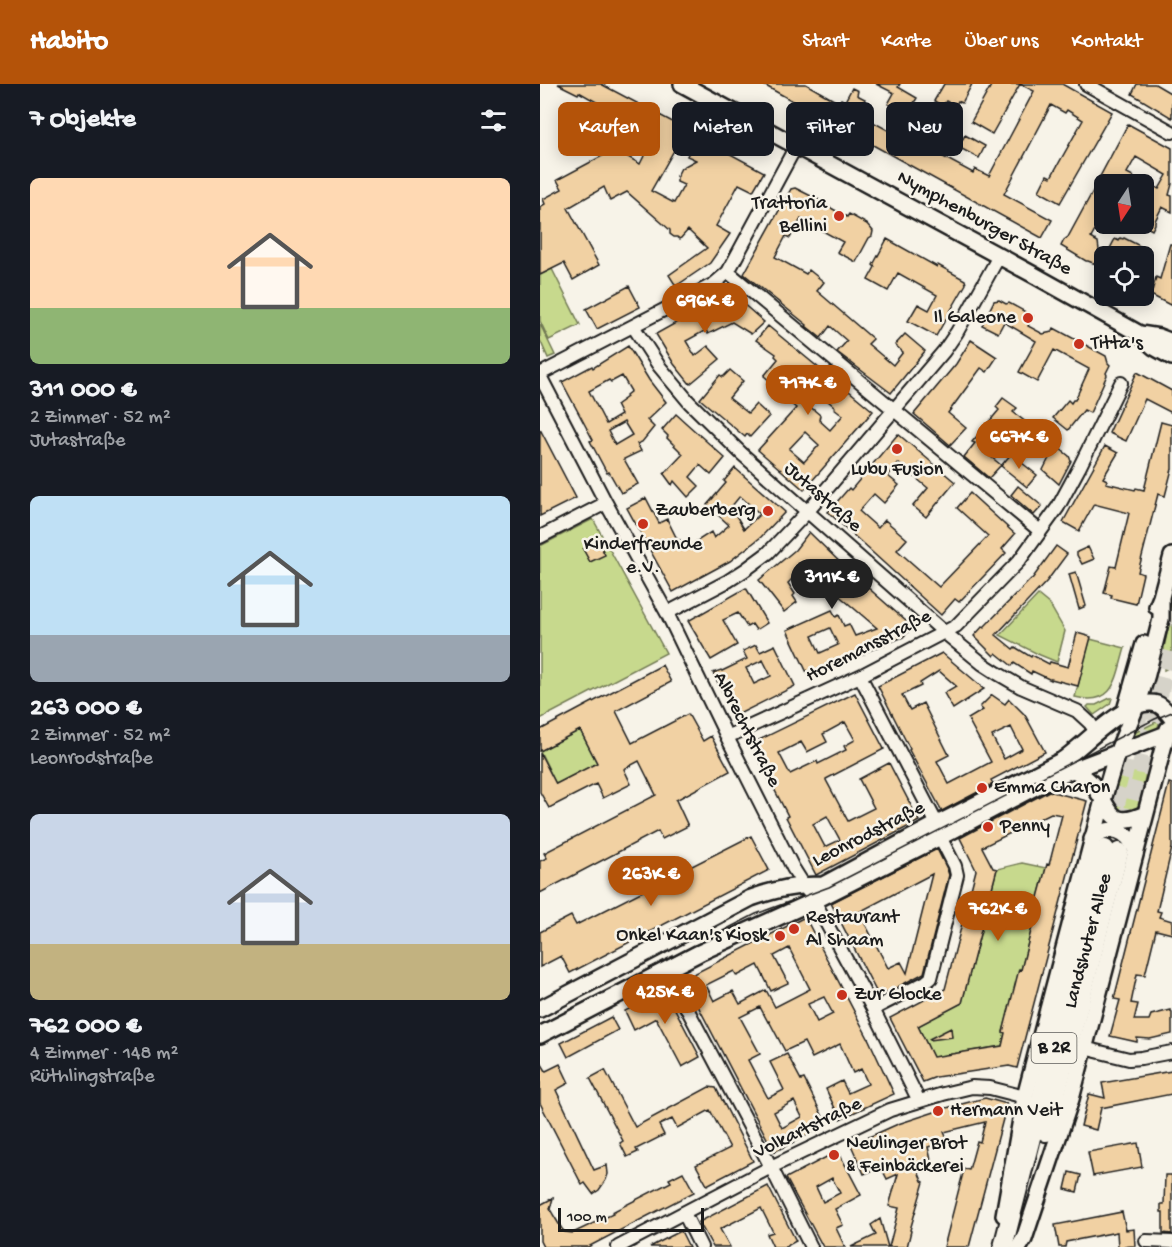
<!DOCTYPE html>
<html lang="de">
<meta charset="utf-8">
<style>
:root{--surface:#171b24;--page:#20242c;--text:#f1f3f6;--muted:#9ea1a6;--accent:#b45309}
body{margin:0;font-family:"Gochi Hand",sans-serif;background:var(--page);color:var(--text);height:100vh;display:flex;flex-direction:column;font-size:22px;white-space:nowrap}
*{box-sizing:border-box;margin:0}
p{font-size:20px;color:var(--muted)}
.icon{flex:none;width:33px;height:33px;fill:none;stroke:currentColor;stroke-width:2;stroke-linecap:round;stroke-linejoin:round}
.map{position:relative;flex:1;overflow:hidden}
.details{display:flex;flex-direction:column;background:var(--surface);width:540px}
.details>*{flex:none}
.hud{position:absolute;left:18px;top:18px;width:524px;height:54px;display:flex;gap:12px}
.needle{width:39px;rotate:192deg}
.fabs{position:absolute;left:554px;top:90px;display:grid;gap:12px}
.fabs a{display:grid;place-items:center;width:60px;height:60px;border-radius:9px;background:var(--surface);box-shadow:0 3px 15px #0003;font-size:30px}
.scale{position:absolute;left:18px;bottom:15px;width:146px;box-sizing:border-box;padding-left:6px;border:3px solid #1c1c1c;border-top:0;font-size:16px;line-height:21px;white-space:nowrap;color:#1c1c1c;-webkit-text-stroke:4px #f7f3e8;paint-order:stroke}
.price{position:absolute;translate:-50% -51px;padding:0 14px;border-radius:21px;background:var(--accent);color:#fff;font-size:20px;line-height:39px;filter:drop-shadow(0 2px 3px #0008)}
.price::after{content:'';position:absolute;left:50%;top:36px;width:18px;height:14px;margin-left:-9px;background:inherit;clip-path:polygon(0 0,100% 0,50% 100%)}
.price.selected{background:#222;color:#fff}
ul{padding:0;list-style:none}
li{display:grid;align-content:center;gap:12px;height:318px;padding:0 30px}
li span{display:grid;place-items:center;height:186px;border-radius:9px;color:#555}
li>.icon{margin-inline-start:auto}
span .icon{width:108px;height:108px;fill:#fffc;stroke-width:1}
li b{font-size:26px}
h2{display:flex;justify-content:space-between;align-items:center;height:72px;padding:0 30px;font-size:26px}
.pill{padding:0 21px;border-radius:9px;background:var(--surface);box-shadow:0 3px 15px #0003;font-size:21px;line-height:54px}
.pill.selected{background:var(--accent);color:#fff}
header{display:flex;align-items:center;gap:36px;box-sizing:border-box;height:84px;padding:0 30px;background:var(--accent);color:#fff}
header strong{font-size:28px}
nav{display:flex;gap:33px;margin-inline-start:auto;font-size:21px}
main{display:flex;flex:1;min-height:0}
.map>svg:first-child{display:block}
.green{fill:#c7d98d;stroke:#727a54;stroke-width:1.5}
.building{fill:#f1d1a3;stroke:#1c1c1c;stroke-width:1.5;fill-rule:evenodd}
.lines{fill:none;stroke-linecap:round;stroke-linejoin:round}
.highway-tunnel{stroke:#d6d3c9;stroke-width:18;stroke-dasharray:18 9;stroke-linecap:butt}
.minor-casing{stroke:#1c1c1c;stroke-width:16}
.major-casing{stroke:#1c1c1c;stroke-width:20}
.highway-casing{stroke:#1c1c1c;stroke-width:22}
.minor{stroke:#f7f3e8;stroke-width:12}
.major{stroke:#f7f3e8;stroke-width:15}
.highway{stroke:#f7f3e8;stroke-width:18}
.tram{stroke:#1c1c1c;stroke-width:1.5}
.poi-dot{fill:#c8321e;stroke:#f7f3e8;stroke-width:2}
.labels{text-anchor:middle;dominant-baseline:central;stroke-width:5;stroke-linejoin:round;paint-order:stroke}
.shield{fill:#f7f3e8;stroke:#5e5c59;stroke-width:1.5}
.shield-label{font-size:18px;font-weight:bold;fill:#1c1c1c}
.poi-label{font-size:20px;fill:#1c1c1c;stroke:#f7f3e8;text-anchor:start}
.street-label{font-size:20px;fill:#1c1c1c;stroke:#f7f3e8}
</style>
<header>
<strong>Habito</strong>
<nav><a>Start</a><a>Karte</a><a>Über uns</a><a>Kontakt</a></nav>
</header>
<main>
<section class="details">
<h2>7 Objekte<svg class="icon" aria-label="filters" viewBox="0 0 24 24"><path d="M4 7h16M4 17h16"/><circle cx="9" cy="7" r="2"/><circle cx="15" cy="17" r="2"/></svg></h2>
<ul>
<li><span style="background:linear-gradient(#ffd9b3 70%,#8fb573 0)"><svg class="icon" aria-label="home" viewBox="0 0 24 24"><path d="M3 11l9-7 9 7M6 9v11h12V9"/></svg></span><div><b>311 000 €</b><p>2 Zimmer · 52 m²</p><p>Jutastraße</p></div></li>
<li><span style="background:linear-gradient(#bfe0f5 75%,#9aa5b1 0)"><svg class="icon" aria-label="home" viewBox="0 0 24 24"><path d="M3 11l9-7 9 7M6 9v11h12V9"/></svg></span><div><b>263 000 €</b><p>2 Zimmer · 52 m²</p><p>Leonrodstraße</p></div></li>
<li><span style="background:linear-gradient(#c9d6e8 70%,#c2b280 0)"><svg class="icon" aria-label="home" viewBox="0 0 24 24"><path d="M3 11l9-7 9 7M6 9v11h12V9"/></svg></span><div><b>762 000 €</b><p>4 Zimmer · 148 m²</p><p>Rüthlingstraße</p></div></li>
</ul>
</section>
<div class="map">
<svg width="632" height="1163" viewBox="0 0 632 1163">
<rect width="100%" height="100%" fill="#f7f3e8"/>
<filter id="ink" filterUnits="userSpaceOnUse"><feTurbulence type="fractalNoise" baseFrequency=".0167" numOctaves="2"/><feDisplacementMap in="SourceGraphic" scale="12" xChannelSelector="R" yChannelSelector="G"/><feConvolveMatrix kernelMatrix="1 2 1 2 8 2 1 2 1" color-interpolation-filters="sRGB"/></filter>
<g filter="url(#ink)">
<path class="green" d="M12 185 40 241 9 256 0 237V191Z
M0 240 15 271 8 274 0 256Z
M53 435 126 569 0 635V462Z
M632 510V582L624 586V564L631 529Z
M498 511 510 521 525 547 517 578 500 571 460 551Z
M550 555 585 564C576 594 575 623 535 613Z
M570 614H572L570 620 554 631 547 623 549 621H556Z
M620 636 617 647 588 660 590 651Z
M40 646 57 679 16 700 0 667Z
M608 682 597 726 594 730 573 726 569 710 573 694Z
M482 779 506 784 490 842 492 843 481 886 480 885 463 948 465 949 462 962 393 973 378 942 422 919 457 785Z"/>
<path class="building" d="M18 0H61L146 45 111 107 134 119 144 101 137 98V92L141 84 156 76 147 72 157 52 224 88 213 107 199 100 176 142 190 150 170 179 136 202 129 191 167 164 148 146 140 155 137 153H134L130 150V146L87 108 70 117 64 103 28 124 59 181 33 196 24 179 0 191V123L5 120 3 115 22 105 17 96 64 71 49 57 67 24 39 8 38 10ZM83 36 96 44 90 56 97 60 104 47 117 54 110 68 107 66 100 80 69 62Z
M222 0H266L299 19 301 15 305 17 312 4 318 7 317 11 325 15 318 30 366 56 377 36 348 20 354 9 336 0H360L358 3 377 14 372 22 409 42 394 68 433 89 435 85 449 92 494 7 480 0H522L572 28 520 119 499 107 507 91 511 93 543 36 527 26 525 29 511 21 464 110 512 136 502 154Z
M404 0H432L422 19 418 17 415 22 406 17 403 22 394 17Z
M452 0H480L452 50 431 38Z
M597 0H615L632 10V34L592 10Z
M588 40 632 64V100L629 111 632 112V128L622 123 615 137V140L612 146 603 141V98L609 101 610 100 619 105 627 91 596 73 587 89 593 92 597 100H556Z
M425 51 445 62 439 74 418 63Z
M255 104 283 118 282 119 307 133 309 130 327 140 333 147 332 152 329 154 316 178 297 168 303 158 261 135 250 154 246 152 235 173 266 190 269 186 284 198 277 207 333 255 328 260 353 281 363 268 355 261 365 250 385 267 351 309 297 268 307 257 290 242 281 254 266 242 267 241 204 190 251 105Z
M553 107 564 113V131L551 154 558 158 561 182 548 177H546L521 162 524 156 528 153Z
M580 154 583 155 584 154 604 164 600 172H566L575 155 579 157Z
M347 155 397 183 398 181 425 196 426 200 396 252 368 237 378 220 389 226 397 211 358 189 348 207 328 196 335 183 333 181Z
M630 160H632V222L611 211 616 193 620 195Z
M89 202 100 223 57 245 46 225Z
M188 211H193L224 238 211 250 192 238 168 250 166 246 146 257 155 272 168 262 180 275 150 300 134 280 116 250 150 231 151 233Z
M459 216 466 220 469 219 493 232 488 242 503 250 512 248 514 244 566 272 568 279 570 281 566 289 567 291 550 329 544 326 528 346 513 334 528 316 531 319 533 316H535L549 285 514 266 497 298 479 288 496 257 464 238 458 249 442 241 454 217Z
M228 242 308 308 309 307 333 327 264 406 218 366 256 324 250 319 256 311 280 331 279 336 290 346 303 331 294 324 295 323 281 311 280 312 253 288 239 305 224 292 238 275 235 272 236 270 216 256ZM265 348 279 361 264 378 249 365Z
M431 256 457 273 447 288 441 284 408 329 426 344 410 361 374 330 416 280Z
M88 262 109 296 126 318 107 336 114 343 102 358 97 360 101 367 84 375 98 400 81 409 69 388 67 389 50 357 53 356 22 298 52 282 53 284ZM82 292 91 307 86 311 87 313 76 321 81 331 66 340 49 307 69 296 71 298ZM84 338 92 351 75 361 68 347Z
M190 286 203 297 189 314 208 329 216 320 229 332 210 353 207 350 205 353 160 315 180 291 183 293Z
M597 288 632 307V329L605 315 586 357 569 349Z
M463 314 477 324 473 328 529 372 531 377 519 400 503 386 510 372 493 360 470 341 445 368 461 381 449 394 424 373 435 359 432 358 459 326 456 323Z
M136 330 185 374 171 391 160 381 150 393 159 402 148 413 134 397 132 401 124 390 143 370 127 354 128 352 122 346Z
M621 338 632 341V385L625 412 618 410 598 488 603 490 596 520 571 514 572 511 564 509 571 482 576 483 589 429 554 420 539 447 523 438 565 362 578 369 563 394 567 396 566 399 595 406 596 404 604 406Z
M0 345 36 414 0 432Z
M358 350 415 398 386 433 373 422 388 404 358 379 348 392 359 401 344 419 334 410 319 427 338 444 345 436 367 455 357 466 399 503 448 452 417 424 430 409 475 450 462 465 466 469 419 518 415 515 401 531 288 428 309 404 311 406Z
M471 370 497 391 487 403 461 382Z
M195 384 245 428 221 453 190 477 133 508 87 424 106 414 119 439 127 435 138 457 140 456 145 465 171 448 174 454 189 441 167 421 186 399 184 397ZM200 412 220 430 204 445 191 423Z
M478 402 502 422 494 431 471 411Z
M269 448 309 487 367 538 370 544 368 548 363 553 323 569 324 570 270 595 247 546 292 526 296 533 299 531 304 542 309 540 315 552 337 544 276 492 281 504 263 487 255 492 248 499 255 510 253 512 257 518 244 528 219 496 255 466ZM290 544 298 561 280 569 272 552Z
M58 457 65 471 50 478 43 465Z
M516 462 527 470 507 497 456 551 473 565 475 563 491 573 492 571 509 580 510 578 528 583 537 549 551 553 538 602 511 595V596L492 587 491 590 474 579 472 582 456 569 454 572 434 552 443 542 444 543 491 495H492Z
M548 463 554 475 542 480 537 471V468Z
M536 488 546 522 539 525 529 490Z
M206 504 227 539 216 546 212 540 207 543 198 529 183 536 197 561 171 576 148 537Z
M216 561 220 568 235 561 255 602 195 632 173 589 181 586 182 587 207 575 203 567ZM223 576 231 592 214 600 206 584Z
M402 569 441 602V603L444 605 413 625 404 609 416 602 399 587 380 599 381 602 362 611 370 626 383 619 409 671 397 677 409 700 451 678 428 635 443 626 440 623 452 611 465 620 469 615 485 631 505 668 451 696 453 700 402 727 369 666 370 665 338 602ZM471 643 482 665 464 675 452 652Z
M122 581 131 598 76 627 92 659 148 630 163 657 171 652 190 687 136 716 148 742 122 755 118 747 0 809V777L7 774 4 769 116 711 99 677 84 685 91 700 63 714 56 700 9 724 0 708V669L16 700 57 679 40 646 0 667V646Z
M315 609 344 665 286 695V696L308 737 334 724 319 695 349 679 379 737 276 791 246 733 248 732 211 660ZM305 638 315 656 304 662 306 666 278 680 277 677 250 690 239 669 261 658 267 668 287 658 283 650ZM287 732 300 756 285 763 273 740Z
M629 699 632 700V764L617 827 621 828 619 833 632 837V850L616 846 605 891 597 890 591 919 598 920 594 936H609L611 931 631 926V928H632V950L610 955 597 954V958L570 952 580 916 574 915Z
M509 707 547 717 477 984 469 982 396 993 383 998 350 934 405 905 436 786 420 754ZM511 729 522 731 509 781 507 780 490 843H492L481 886 479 885 463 948 465 949 462 962 393 973 378 942 422 919 457 785 453 784 442 763Z
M211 752 229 786 30 889 21 872 0 883V848L31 832 36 841Z
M397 765 407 785 409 791 384 889 339 913 291 819ZM392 790 367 889 361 878 348 884 319 828Z
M265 833 329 956 354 1010 300 1035 286 1005 302 997 308 1009 328 1000 321 985 313 989 300 960 272 974 264 958 245 967 229 937 228 938 220 923 200 933 220 970 208 976 228 1014 244 1006 230 978 247 970 261 996 264 995 287 1041 234 1068 144 895ZM249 864 270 905 235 923 226 906 200 920 193 907 174 917 166 901 194 887 197 892 218 881 231 907 248 899 234 872ZM284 913 293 930 277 938 268 920ZM254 1017 262 1033 242 1044 234 1028Z
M125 906 160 973 142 983 116 934 94 946 85 927Z
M71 933 78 946 28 973 21 959Z
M411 944 412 953 390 956 389 955Z
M0 977 6 987 20 980 29 999 16 1006 54 1086 67 1081 68 1090 66 1096 59 1106 53 1110 45 1099 42 1101 0 1019Z
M65 986 95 1043 169 1003 176 1004 213 1077 167 1101 156 1081 190 1064 170 1026 137 1044 132 1035 119 1041 124 1051 96 1065 98 1068 87 1073 80 1059 83 1057 50 994Z
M632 987V1010L561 1024 556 1046 541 1042 549 1010 565 1014 562 999Z
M445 1014 467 1020 429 1163H404L424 1085 429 1086 437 1057 440 1058 445 1038 404 1048 408 1057 388 1063 391 1076 376 1082 382 1097 384 1098 370 1146 371 1147 367 1163H349L359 1124 349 1122 358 1090 347 1095 341 1083 324 1090 311 1061 358 1040 410 1023Z
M598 1059 602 1083 553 1092 548 1068Z
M298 1067 321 1111 295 1125 303 1141 296 1144 305 1163H283L246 1094ZM292 1094 300 1109 283 1118 276 1103Z
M143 1088 154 1108 48 1163H3L0 1157V1121L13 1114 10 1125 14 1132 22 1145 25 1148 33 1149 73 1130 72 1128 131 1098 129 1095Z
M529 1088 541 1091 537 1108 525 1105Z
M625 1091H632V1150L623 1149V1128H621V1120H624Z
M228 1102 256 1157 245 1163H233L227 1150 233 1148 221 1124 180 1145 190 1163H173L159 1138Z
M582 1128 586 1146 594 1145 595 1162 578 1163 577 1148 526 1158 525 1163H519L515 1141Z
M340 1135 348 1163H311L336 1151 331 1141Z
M141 1147 149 1163H110L131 1152Z"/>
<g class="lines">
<path class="highway-tunnel" d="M623 540 632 504
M569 747 602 619
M579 768 632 560"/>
<defs>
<path id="minor" d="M546 0 632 48
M188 188 500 447
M93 242 119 282 149 318 202 370 404 548 443 580 457 589 481 603 537 627 550 639 556 648
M0 290 174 200 188 188 256 62
M0 292 66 419 127 529 187 653 253 784 277 822 333 925 379 1017
M0 453 66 419
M127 529 188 497 205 486 228 469 268 427 404 267 417 248 459 172
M320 592 397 740
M187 653 320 592 416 542 479 477 518 423 539 384 581 299
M126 885 231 1083 271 1163
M333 925 386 898 391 894 417 791 415 782 400 753
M544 964 589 975 601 974 632 968
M144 1129 161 1163
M606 1157 632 1158
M78 1163 231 1083 350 1026 403 1010 432 1003 450 1004 485 1013"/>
<path id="major" d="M142 0 494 191 598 249 614 263 632 273
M600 250 619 253 632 258
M617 523 621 513 632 472
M586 623 604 560
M533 685C540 690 547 694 552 700 572 723 567 747 605 730
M552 755C571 740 586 744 596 766
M0 925 211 814C237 805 255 801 283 801L397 740 521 677C543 663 589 611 617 620 623 622 627 628 631 633
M0 951 159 869 274 817 400 753 514 693 626 650
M464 1131 485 1013 563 716 577 669 600 613 607 590 621 535V513
M479 1163 484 1155 494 1125 531 1015 628 645"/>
<path id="highway" d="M506 1048 579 768
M463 1163 565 765"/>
</defs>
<use href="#minor" class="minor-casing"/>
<use href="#major" class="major-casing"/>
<use href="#highway" class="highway-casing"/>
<use href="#minor" class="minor"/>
<use href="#major" class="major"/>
<use href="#highway" class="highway"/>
<path class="tram" d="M0 941 216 830 289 803 615 635 632 628"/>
</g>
</g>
<g class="poi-dot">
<circle cx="299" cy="132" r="6"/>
<circle cx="488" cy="234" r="6"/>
<circle cx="539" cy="260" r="6"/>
<circle cx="357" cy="365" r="6"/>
<circle cx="228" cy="427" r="6"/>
<circle cx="103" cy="440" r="6"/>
<circle cx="442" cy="704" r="6"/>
<circle cx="448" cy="743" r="6"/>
<circle cx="254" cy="845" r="6"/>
<circle cx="240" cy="852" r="6"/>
<circle cx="302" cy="911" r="6"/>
<circle cx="398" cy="1027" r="6"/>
<circle cx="294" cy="1071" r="6"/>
</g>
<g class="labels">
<rect class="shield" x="491.5" y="949" width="45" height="30" rx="4.5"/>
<g class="shield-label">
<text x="514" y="964">B 2R</text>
</g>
<g class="poi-label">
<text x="287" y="120" text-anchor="end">Trattoria<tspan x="287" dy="23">Bellini</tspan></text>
<text x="476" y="234" text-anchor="end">Il Galeone</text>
<text x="551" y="260">Titta's</text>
<text x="357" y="386" text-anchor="middle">Lubu Fusion</text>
<text x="216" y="427" text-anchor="end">Zauberberg</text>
<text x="103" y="461" text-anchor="middle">Kinderfreunde<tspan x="103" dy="23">e.V.</tspan></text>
<text x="454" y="704">Emma Charon</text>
<text x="460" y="743">Penny</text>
<text x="266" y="834">Restaurant<tspan x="266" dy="23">Al Shaam</tspan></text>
<text x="228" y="852" text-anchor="end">Onkel Kaan's Kiosk</text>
<text x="314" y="911">Zur Glocke</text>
<text x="410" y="1027">Hermann Veit</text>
<text x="306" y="1060">Neulinger Brot<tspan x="306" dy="23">&amp; Feinbäckerei</tspan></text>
</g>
<g class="street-label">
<text transform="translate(444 140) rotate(29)">Nymphenburger Straße</text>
<text transform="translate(282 414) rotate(41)">Jutastraße</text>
<text transform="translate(329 563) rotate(-27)">Horemansstraße</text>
<text transform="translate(206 646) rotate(63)">Albrechtstraße</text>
<text transform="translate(329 751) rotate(-27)">Leonrodstraße</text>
<text transform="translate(549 857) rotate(-75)">Landshuter Allee</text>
<text transform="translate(268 1045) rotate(-26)">Volkartstraße</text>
</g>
</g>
</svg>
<div class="fabs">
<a><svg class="needle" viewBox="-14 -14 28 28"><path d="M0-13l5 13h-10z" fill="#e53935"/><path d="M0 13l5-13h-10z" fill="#9ea1a6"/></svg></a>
<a><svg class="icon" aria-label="locate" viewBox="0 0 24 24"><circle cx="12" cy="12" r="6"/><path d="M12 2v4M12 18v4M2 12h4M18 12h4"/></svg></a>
</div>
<div class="scale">100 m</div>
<b class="price" style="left:165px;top:250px">696K €</b>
<b class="price" style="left:268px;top:332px">717K €</b>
<b class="price" style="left:479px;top:386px">667K €</b>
<b class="price selected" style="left:292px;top:526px">311K €</b>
<b class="price" style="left:111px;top:823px">263K €</b>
<b class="price" style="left:458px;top:858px">762K €</b>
<b class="price" style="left:125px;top:941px">425K €</b>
<div class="hud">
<a class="pill selected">Kaufen</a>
<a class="pill">Mieten</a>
<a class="pill">Filter</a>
<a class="pill">Neu</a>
</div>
</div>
</main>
